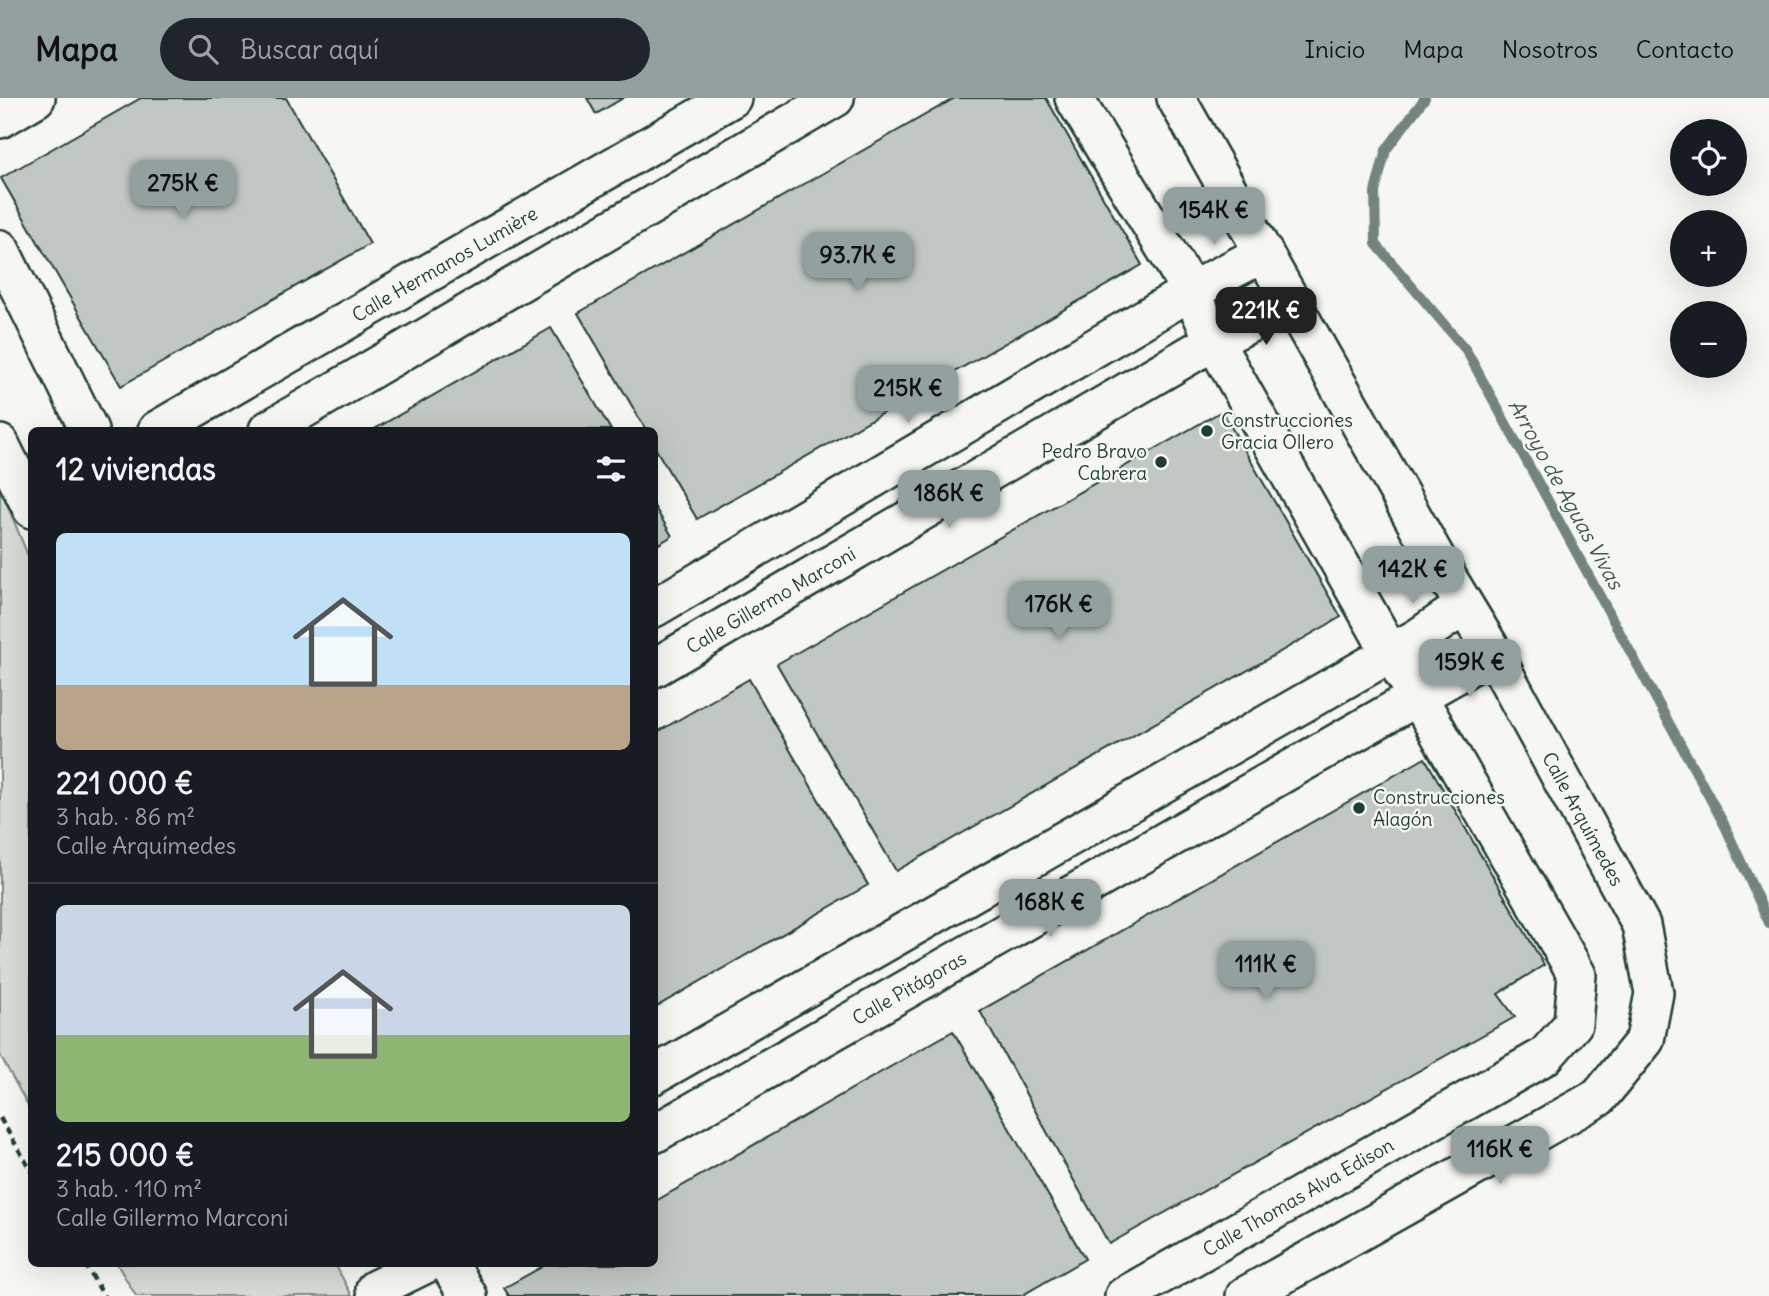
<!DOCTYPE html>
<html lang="es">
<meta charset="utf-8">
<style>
:root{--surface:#171b24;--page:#20242c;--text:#f1f3f6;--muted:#9ea1a6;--line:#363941;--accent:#92a19f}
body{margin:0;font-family:Delius,sans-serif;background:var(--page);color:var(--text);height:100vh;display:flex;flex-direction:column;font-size:26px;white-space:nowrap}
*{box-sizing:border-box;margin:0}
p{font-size:23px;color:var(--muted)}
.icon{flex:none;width:38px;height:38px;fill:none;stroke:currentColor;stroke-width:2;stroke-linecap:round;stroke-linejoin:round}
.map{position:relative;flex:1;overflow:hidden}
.drawer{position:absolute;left:28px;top:329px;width:630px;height:840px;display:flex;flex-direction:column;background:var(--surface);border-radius:10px;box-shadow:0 7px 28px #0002}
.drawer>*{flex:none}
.buttons{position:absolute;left:1670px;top:21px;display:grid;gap:14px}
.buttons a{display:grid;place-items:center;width:77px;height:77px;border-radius:50%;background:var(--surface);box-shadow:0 7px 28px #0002;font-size:35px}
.price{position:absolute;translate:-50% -60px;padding:0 16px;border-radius:14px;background:var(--accent);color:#111;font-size:23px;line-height:46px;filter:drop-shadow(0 2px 4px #0008)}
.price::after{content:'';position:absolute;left:50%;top:42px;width:21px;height:16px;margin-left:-10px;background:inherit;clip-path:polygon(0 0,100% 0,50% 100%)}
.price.active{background:#222;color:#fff}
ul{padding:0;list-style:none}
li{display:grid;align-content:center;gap:14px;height:371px;padding:0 28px}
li+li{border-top:2px solid var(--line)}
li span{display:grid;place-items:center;height:217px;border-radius:10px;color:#555}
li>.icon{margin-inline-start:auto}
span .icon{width:126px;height:126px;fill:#fffc;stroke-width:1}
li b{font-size:30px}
h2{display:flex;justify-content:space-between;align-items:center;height:84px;padding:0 28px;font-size:30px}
header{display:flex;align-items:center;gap:42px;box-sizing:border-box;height:98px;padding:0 35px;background:var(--accent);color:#111}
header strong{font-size:33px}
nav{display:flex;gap:38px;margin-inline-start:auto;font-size:24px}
.search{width:490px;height:63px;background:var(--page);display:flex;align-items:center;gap:18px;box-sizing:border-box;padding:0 24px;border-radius:38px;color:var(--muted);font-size:26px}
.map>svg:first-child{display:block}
.green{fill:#d6dbd6;stroke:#7a8c85;stroke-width:2}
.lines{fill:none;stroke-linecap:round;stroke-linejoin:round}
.stream{stroke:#72847d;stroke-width:10}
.building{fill:#c1c8c3;stroke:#1f3d34;stroke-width:2}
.minor-casing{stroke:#1f3d34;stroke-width:42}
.path{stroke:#1f3d34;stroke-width:4.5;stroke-dasharray:7 5;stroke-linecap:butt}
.minor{stroke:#f6f6f2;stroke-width:37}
.poi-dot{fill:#1f3d34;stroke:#f6f6f2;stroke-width:2.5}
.labels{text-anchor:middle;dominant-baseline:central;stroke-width:5;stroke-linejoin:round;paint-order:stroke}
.street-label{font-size:19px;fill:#1f3d34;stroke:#f6f6f2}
.poi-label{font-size:19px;fill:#1f3d34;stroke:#f6f6f2;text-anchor:start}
.water-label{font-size:21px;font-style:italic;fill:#425a52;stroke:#f6f6f2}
</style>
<header>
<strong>Mapa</strong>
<div class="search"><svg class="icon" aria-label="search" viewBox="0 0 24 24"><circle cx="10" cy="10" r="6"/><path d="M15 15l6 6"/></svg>Buscar aquí</div>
<nav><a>Inicio</a><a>Mapa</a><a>Nosotros</a><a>Contacto</a></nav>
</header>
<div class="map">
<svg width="1769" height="1198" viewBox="0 0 1769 1198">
<rect width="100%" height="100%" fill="#f6f6f2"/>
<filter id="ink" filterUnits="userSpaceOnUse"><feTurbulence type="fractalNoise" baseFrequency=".0143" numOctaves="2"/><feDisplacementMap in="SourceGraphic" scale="14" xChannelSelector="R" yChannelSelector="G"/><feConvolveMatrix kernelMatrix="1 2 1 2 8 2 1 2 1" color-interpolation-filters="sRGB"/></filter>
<g filter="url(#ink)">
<path class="green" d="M0 389 31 465V1013L0 957Z
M117 1166H335L352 1198H136Z"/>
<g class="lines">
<path class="stream" d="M1425 0 1386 52 1375 94 1376 146 1466 252 1724 726 1769 825"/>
</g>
<path class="building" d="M141 0H286L370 146 121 288 1 80Z
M587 0H623L596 16Z
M955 0H1046L1142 167 697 421 654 348V332H646L578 215Z
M551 230 611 332H373Z
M1222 313 1341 519 896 773 777 566Z
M654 408 672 438 654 449Z
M749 581 868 787 654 910V636Z
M1425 660 1544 867 1498 896 1515 919 1109 1146 980 913Z
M953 933 1085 1161 1021 1198H509L504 1190 547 1166H654V1104Z"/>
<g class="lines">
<defs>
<g id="minor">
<path d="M1074 0 1191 193 1214 243 1390 554 1417 597 1577 877 1573 926 1545 958 1124 1198"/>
<path id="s1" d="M1176 0 1441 469 1492 553 1641 827 1654 895 1645 942 1599 999 1245 1198"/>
<path d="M0 21 36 0"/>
<path d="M0 151 89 332"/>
<path id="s2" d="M157 332 732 0"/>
<path d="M268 332 835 0"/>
<path d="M0 346 32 411"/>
<path d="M654 510 1191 193 1264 155"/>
<path id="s3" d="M654 570 1214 243 1293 204"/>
<path d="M654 977 1419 539 1464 508"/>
<path id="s4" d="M654 1036 1457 576 1492 553"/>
<path d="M449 1166 468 1198"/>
<path d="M375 1191 426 1166"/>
</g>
</defs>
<use href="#minor" class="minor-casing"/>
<path class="path" d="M0 1020 32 1074
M85 1166 104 1198"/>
<use href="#minor" class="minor"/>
</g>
</g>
<g class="poi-dot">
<circle cx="1207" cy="333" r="7"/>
<circle cx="1161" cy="364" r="7"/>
<circle cx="1359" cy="710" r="7"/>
</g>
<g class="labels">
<g class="street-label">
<text stroke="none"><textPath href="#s2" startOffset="332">Calle Hermanos Lumière</textPath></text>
<text stroke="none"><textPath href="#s3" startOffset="135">Calle Gillermo Marconi</textPath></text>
<text stroke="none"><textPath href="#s1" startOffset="828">Calle Arquímedes</textPath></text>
<text stroke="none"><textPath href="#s4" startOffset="294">Calle Pitágoras</textPath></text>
<text transform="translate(1298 1099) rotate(-30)">Calle Thomas Alva Edison</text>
</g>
<g class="poi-label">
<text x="1221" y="322">Construcciones<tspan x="1221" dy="22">Gracia Ollero</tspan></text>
<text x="1147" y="353" text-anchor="end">Pedro Bravo<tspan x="1147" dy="22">Cabrera</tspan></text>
<text x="1373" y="699">Construcciones<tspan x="1373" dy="22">Alagón</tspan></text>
</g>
<g class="water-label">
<text transform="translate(1566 396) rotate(61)">Arroyo de Aguas Vivas</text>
</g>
</g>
</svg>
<div class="buttons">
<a><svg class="icon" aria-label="locate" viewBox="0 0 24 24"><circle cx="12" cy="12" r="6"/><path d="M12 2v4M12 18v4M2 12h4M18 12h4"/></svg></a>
<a>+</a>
<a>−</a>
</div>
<b class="price" style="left:183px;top:122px">275K €</b>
<b class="price" style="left:1214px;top:149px">154K €</b>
<b class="price" style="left:858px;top:194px">93.7K €</b>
<b class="price active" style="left:1266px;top:249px">221K €</b>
<b class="price" style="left:908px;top:327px">215K €</b>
<b class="price" style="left:949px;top:432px">186K €</b>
<b class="price" style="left:1413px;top:508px">142K €</b>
<b class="price" style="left:1059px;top:543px">176K €</b>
<b class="price" style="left:1470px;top:601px">159K €</b>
<b class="price" style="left:1050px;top:841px">168K €</b>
<b class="price" style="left:1266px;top:903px">111K €</b>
<b class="price" style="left:1500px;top:1088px">116K €</b>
<section class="drawer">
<h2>12 viviendas<svg class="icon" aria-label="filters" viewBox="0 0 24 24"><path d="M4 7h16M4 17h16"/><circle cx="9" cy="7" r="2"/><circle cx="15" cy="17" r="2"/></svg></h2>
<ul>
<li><span style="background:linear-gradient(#bfe0f5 70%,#b9a48a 0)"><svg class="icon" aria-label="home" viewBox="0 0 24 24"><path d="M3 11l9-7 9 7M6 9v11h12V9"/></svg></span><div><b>221 000 €</b><p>3 hab. · 86 m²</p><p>Calle Arquímedes</p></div></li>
<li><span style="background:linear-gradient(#c9d6e8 60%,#8fb573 0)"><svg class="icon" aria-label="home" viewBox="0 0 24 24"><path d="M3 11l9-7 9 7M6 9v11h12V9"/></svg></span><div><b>215 000 €</b><p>3 hab. · 110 m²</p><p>Calle Gillermo Marconi</p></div></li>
</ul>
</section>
</div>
